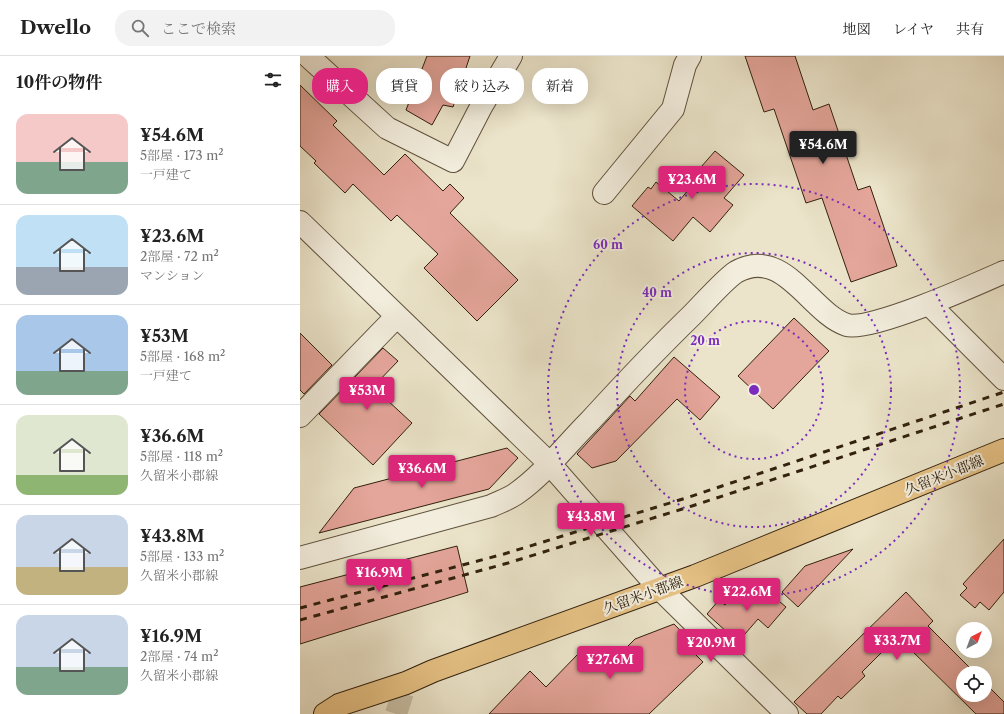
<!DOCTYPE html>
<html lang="ja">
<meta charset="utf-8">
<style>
:root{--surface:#fff;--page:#f2f2f2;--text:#222;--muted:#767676;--line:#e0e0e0;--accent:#db2777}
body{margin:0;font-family:"Libre Caslon Text","Noto Serif JP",serif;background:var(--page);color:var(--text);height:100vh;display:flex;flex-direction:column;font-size:15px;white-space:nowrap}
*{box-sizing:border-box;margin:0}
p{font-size:13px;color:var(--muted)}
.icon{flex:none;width:22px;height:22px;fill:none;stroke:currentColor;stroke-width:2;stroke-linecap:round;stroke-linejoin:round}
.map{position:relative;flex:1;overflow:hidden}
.details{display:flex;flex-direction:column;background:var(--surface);width:300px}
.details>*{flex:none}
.guide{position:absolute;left:12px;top:12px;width:380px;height:36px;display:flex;gap:8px}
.needle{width:26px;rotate:41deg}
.fabs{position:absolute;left:656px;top:566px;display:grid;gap:8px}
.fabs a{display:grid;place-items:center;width:36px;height:36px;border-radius:50%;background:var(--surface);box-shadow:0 4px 16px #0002;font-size:20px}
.price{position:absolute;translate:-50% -34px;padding:0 9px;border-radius:4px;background:var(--accent);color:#fff;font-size:13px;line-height:26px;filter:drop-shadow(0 1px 2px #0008)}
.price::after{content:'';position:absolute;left:50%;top:24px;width:12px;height:9px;margin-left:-6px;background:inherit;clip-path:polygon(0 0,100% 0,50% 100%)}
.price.current{background:#222;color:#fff}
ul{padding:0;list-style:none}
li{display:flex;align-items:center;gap:12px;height:100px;padding:0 16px}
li+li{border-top:1px solid var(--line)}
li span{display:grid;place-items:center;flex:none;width:112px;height:80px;border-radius:12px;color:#555}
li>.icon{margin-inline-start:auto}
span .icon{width:48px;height:48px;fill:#fffc;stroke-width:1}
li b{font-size:17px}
h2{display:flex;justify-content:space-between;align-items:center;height:48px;padding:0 16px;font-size:17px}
.chip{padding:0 14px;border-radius:16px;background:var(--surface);box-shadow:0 4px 16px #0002;font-size:14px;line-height:36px}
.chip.current{background:var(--accent);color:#fff}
header{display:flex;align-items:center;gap:24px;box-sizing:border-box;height:56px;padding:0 20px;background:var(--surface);border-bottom:1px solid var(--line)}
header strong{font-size:19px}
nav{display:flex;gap:22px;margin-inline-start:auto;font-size:14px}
.search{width:280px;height:36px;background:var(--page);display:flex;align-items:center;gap:10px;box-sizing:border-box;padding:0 14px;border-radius:16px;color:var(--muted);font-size:15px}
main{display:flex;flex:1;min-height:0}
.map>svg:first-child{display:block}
.building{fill:#e4a59a;stroke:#31210e}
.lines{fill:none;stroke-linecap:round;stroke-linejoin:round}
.minor-tunnel{stroke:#c6bda4;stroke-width:22;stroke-dasharray:22 11;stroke-linecap:butt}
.minor-casing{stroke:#60523d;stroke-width:24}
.major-casing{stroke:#31210e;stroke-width:24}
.minor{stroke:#f2eddd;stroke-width:22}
.major{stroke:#e6c285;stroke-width:22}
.rail{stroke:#31210e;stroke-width:3;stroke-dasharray:7 7;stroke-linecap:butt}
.ring{fill:none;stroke:#7b2cbf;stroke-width:2;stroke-dasharray:2 4}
.labels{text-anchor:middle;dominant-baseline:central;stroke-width:4;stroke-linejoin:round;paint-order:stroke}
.street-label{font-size:14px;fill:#31210e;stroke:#f2eddd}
.centre{fill:#7b2cbf;stroke:#f2eddd;stroke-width:2}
.ring-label{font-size:12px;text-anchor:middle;font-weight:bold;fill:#7b2cbf;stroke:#f2eddd;stroke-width:4;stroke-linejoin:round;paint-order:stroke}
</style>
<header>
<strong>Dwello</strong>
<div class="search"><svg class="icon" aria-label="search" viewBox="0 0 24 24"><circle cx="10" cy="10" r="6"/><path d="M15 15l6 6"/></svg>ここで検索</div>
<nav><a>地図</a><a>レイヤ</a><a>共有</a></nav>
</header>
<main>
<section class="details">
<h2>10件の物件<svg class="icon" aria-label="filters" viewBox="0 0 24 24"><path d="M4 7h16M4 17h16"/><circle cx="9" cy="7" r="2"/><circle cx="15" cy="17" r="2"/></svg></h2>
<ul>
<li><span style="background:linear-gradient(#f6c9c9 60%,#7fa58c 0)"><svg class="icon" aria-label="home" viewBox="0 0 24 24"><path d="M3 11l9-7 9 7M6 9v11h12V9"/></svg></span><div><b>¥54.6M</b><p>5部屋 · 173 m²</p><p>一戸建て</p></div></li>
<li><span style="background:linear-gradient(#bfe0f5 65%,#9aa5b1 0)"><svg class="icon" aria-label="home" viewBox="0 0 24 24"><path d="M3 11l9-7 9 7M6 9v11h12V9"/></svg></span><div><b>¥23.6M</b><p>2部屋 · 72 m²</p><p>マンション</p></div></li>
<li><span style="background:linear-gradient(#a9c7e8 70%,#7fa58c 0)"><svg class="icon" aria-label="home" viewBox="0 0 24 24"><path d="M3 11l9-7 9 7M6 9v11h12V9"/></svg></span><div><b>¥53M</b><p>5部屋 · 168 m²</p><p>一戸建て</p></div></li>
<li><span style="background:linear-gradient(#dfe7d0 75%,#8fb573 0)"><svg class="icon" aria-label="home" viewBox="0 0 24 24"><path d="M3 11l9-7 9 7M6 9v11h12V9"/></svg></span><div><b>¥36.6M</b><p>5部屋 · 118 m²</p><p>久留米小郡線</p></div></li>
<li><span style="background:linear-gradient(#c9d6e8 65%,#c2b280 0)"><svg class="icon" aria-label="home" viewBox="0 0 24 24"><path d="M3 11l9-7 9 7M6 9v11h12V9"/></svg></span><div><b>¥43.8M</b><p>5部屋 · 133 m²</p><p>久留米小郡線</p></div></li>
<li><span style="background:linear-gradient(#c9d6e8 65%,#7fa58c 0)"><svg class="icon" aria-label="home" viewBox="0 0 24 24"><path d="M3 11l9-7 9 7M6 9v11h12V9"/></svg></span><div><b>¥16.9M</b><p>2部屋 · 74 m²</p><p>久留米小郡線</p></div></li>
</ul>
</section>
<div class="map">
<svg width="704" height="658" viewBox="0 0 704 658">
<rect width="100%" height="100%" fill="#ebe4ca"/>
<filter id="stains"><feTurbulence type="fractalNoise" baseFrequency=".005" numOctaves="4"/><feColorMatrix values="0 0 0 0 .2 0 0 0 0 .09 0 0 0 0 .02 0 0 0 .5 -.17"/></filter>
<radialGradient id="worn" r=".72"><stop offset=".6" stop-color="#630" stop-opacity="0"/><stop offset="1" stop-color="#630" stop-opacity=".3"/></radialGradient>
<path class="building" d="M127 0H170L153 51 143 49 132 69 106 54Z
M445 0H495L513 54 529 48 558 134 570 130 597 210 551 226 522 142 506 147 474 53 464 56Z
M0 29 37 65 33 69 84 119 105 98 143 135 150 128 164 142 150 157 218 224 177 265 124 212 138 198 97 159 91 165 53 128 45 137 14 107 16 105 0 90Z
M415 95 444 119 424 142 433 149 410 176 393 161 373 185 332 150 348 131 351 133 356 126 379 145 405 114 401 111Z
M494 262 529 295 473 353 438 320Z
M0 277 32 309 4 338 0 334Z
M83 292 98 305 73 331 112 367 73 409 19 358Z
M374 301 420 341 400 364 377 343 316 405 292 412 277 398 330 340 335 345Z
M207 392 218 402 189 433 19 477 54 432Z
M704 483V536L689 554 680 546 675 552 660 539 667 532 663 528Z
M157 490 168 536 0 588V531Z
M553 493 498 551 482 536 505 510Z
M460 529 486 551 468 572 458 563 438 586 407 558 419 544 425 549 430 542 435 547 449 530 455 535Z
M606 536 633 565 628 570 675 617H663V639H685V627L704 646V658H676L607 590 604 592 595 583 562 616 565 620 541 643 538 640 521 658H507L494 646Z
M374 568 396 591 392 595 403 606 349 658H189L230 615 246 631 278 598 300 591 314 604 335 583Z"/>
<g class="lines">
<path class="minor-tunnel" d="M96 658 106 627"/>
<defs>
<path id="minor" d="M8 0 87 72 153 105 181 51 211 0
M304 137 373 53 385 9 390 0
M0 166 249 407 359 532 487 658
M629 248 704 323
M0 360 97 260
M0 502 191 450C199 446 209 443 217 437 244 418 266 389 290 365 323 329 357 293 392 259 403 248 425 223 436 216 484 189 510 257 547 269 570 276 677 228 704 216"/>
<path id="major" d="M25 658 39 649 106 627 133 615 395 520 704 394"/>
</defs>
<use href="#minor" class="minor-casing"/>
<use href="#major" class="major-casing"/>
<use href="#minor" class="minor"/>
<use href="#major" class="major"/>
<path class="rail" d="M0 552 204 498 386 442 704 336
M0 564 208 507 392 450 704 348"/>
</g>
<g class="ring">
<circle cx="454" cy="334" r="69"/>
<circle cx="454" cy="334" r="137"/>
<circle cx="454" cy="334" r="206"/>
</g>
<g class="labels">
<g class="street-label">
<text transform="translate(644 419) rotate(-22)">久留米小郡線</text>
<text transform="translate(343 539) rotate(-20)">久留米小郡線</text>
</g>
</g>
<circle cx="454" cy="334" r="6" class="centre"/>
<g class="ring-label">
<text x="308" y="193">60 m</text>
<text x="357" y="241">40 m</text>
<text x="405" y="289">20 m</text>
</g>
<rect width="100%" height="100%" filter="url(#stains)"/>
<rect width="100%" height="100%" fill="url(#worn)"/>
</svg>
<div class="fabs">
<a><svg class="needle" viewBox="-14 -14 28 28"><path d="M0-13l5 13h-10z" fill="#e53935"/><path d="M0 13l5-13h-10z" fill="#767676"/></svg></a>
<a><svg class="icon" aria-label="locate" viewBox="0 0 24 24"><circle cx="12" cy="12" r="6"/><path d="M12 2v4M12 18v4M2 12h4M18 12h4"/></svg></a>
</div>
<b class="price current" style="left:523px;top:109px">¥54.6M</b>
<b class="price" style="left:392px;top:144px">¥23.6M</b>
<b class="price" style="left:67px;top:355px">¥53M</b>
<b class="price" style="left:122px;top:433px">¥36.6M</b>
<b class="price" style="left:291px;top:481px">¥43.8M</b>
<b class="price" style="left:79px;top:537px">¥16.9M</b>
<b class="price" style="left:447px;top:556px">¥22.6M</b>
<b class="price" style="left:597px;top:605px">¥33.7M</b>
<b class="price" style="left:411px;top:607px">¥20.9M</b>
<b class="price" style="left:310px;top:624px">¥27.6M</b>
<div class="guide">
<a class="chip current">購入</a>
<a class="chip">賃貸</a>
<a class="chip">絞り込み</a>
<a class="chip">新着</a>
</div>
</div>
</main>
